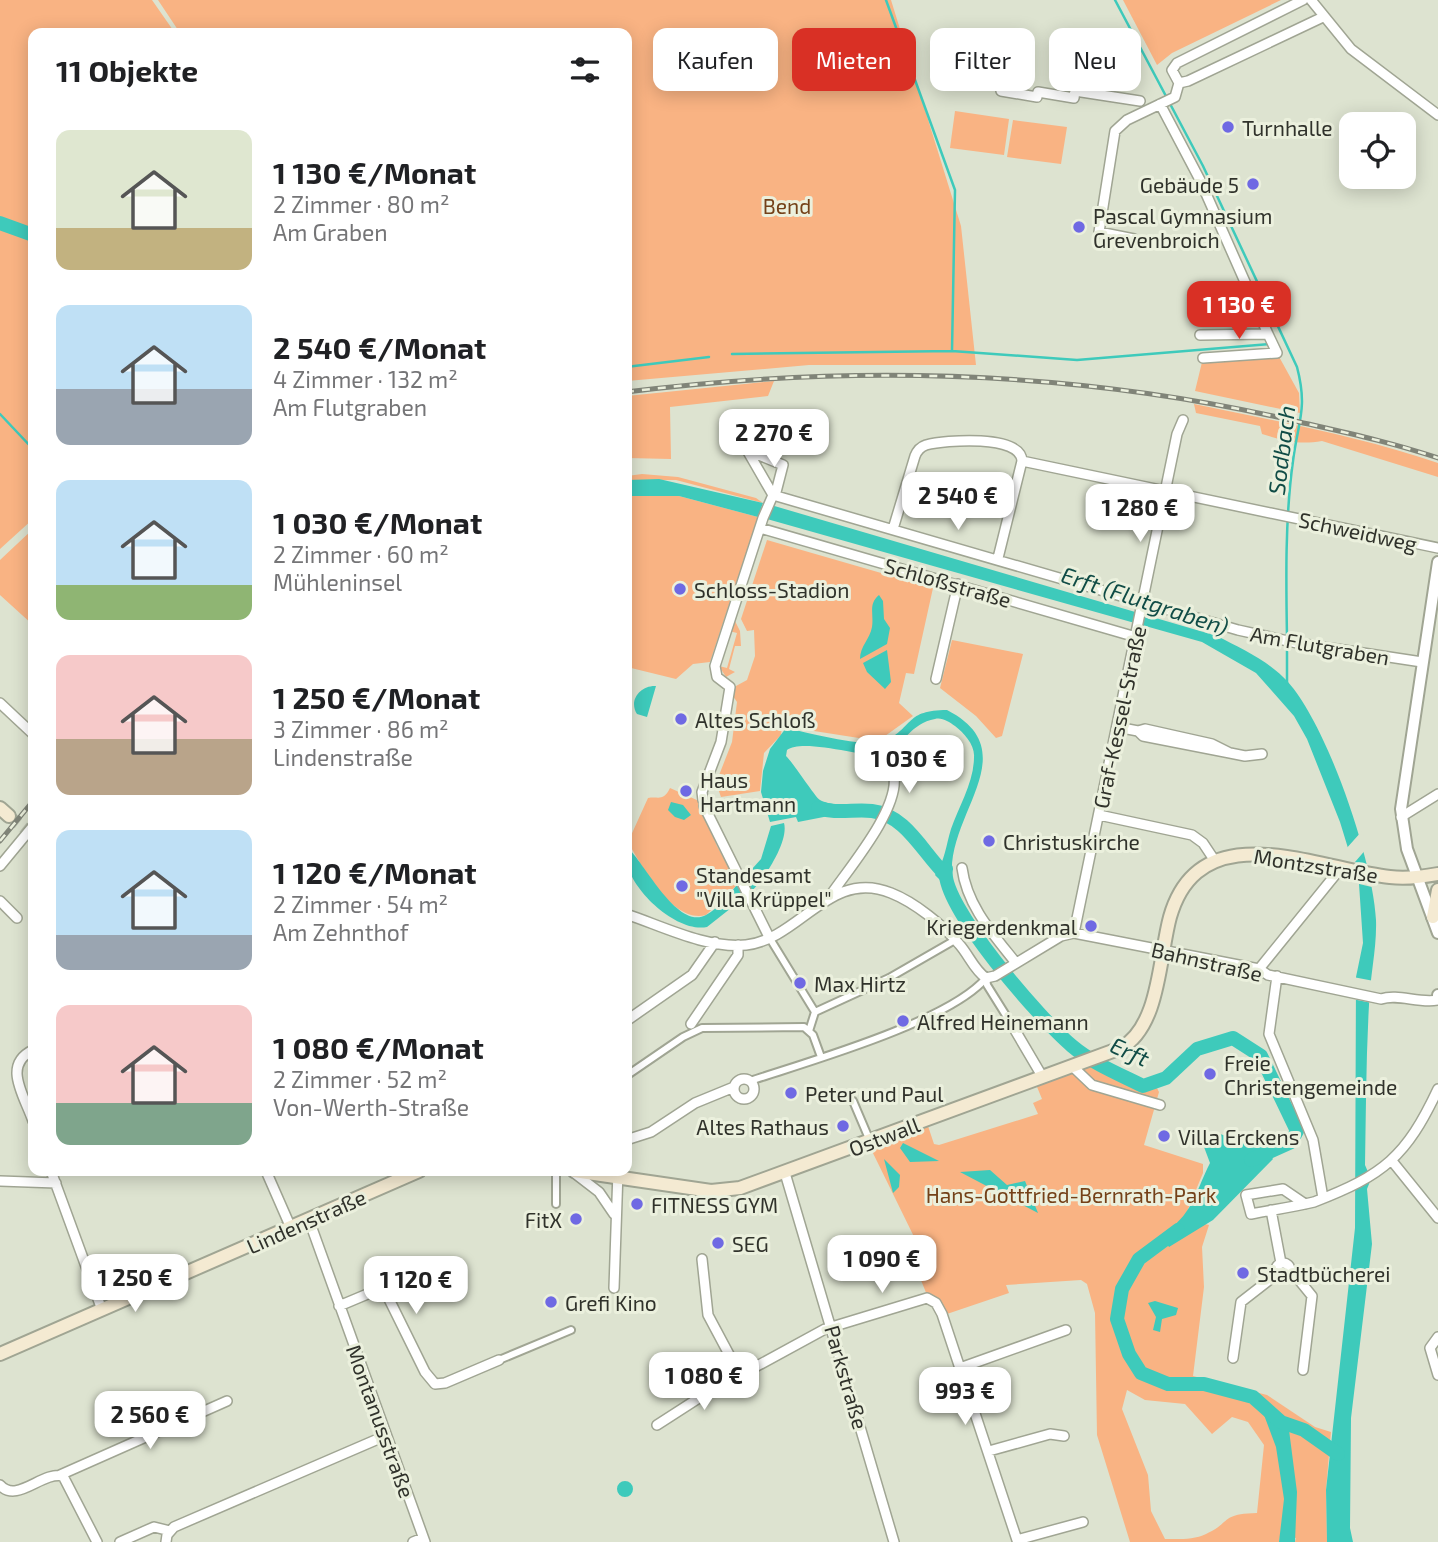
<!DOCTYPE html>
<html lang="de">
<meta charset="utf-8">
<style>
:root{--surface:#fff;--page:#f2f2f2;--text:#202124;--muted:#757577;--accent:#d93025}
body{margin:0;font-family:"Exo 2",sans-serif;background:var(--page);color:var(--text);height:100vh;display:flex;flex-direction:column;font-size:26px;white-space:nowrap}
*{box-sizing:border-box;margin:0}
p{font-size:23px;color:var(--muted)}
.icon{flex:none;width:38px;height:38px;fill:none;stroke:currentColor;stroke-width:2;stroke-linecap:round;stroke-linejoin:round}
.map{position:relative;flex:1;overflow:hidden}
.side{position:absolute;left:28px;top:28px;width:604px;height:1148px;display:flex;flex-direction:column;background:var(--surface);border-radius:14px;box-shadow:0 4px 18px #0003}
.side>*{flex:none}
.guide{position:absolute;left:653px;top:28px;width:665px;height:63px;display:flex;gap:14px}
.controls{position:absolute;left:1339px;top:112px;display:grid;gap:14px}
.controls a{display:grid;place-items:center;width:77px;height:77px;border-radius:14px;background:var(--surface);box-shadow:0 4px 18px #0003;font-size:35px}
.price{position:absolute;translate:-50% -60px;padding:0 16px;border-radius:14px;background:#fff;color:#222;font-size:23px;line-height:46px;filter:drop-shadow(0 2px 4px #0008)}
.price::after{content:'';position:absolute;left:50%;top:42px;width:21px;height:16px;margin-left:-10px;background:inherit;clip-path:polygon(0 0,100% 0,50% 100%)}
.price.selected{background:var(--accent);color:#fff}
ul{padding:0;list-style:none}
li{display:flex;align-items:center;gap:21px;height:175px;padding:0 28px}
li span{display:grid;place-items:center;flex:none;width:196px;height:140px;border-radius:14px;color:#555}
li>.icon{margin-inline-start:auto}
span .icon{width:84px;height:84px;fill:#fffc;stroke-width:1}
li b{font-size:30px}
h2{display:flex;justify-content:space-between;align-items:center;height:84px;padding:0 28px;font-size:30px}
.chip{padding:0 24px;border-radius:14px;background:var(--surface);box-shadow:0 4px 18px #0003;font-size:24px;line-height:63px}
.chip.selected{background:var(--accent);color:#fff}
.map>svg:first-child{display:block}
.green{fill:#f9b383;fill-rule:evenodd}
.water{fill:#3ecabb}
.pier{fill:#dde3d0}
.lines{fill:none;stroke-linecap:round;stroke-linejoin:round}
.stream{stroke:#3ecabb;stroke-width:2.5}
.river{stroke:#3ecabb;stroke-width:14}
.secondary-tunnel{stroke:#bac0af;stroke-width:12;stroke-dasharray:12 6;stroke-linecap:butt}
.pedestrian-casing{stroke:#a0a593;stroke-width:10}
.minor-casing{stroke:#a0a593;stroke-width:12}
.tertiary-casing{stroke:#a0a593;stroke-width:14}
.secondary-casing{stroke:#a0a593;stroke-width:16}
.pedestrian{stroke:#fff;stroke-width:6}
.minor{stroke:#fff;stroke-width:9}
.tertiary{stroke:#fff;stroke-width:10}
.secondary{stroke:#f4ead2;stroke-width:12}
.rail-casing{stroke:#808478;stroke-width:5}
.rail{stroke:#ebf0dd;stroke-width:2.5;stroke-dasharray:8;stroke-linecap:butt}
.poi-dot{fill:#6f69e3;stroke:#ebf0dd;stroke-width:2.5}
.labels{text-anchor:middle;dominant-baseline:central;stroke-width:6;stroke-linejoin:round;paint-order:stroke}
.poi-label{font-size:21px;fill:#30322b;stroke:#ebf0dd;text-anchor:start}
.park-label{font-size:21px;fill:#744118;stroke:#ebf0dd}
.street-label{font-size:21px;fill:#30322b;stroke:#ebf0dd}
.water-label{font-size:23px;font-style:italic;fill:#104c46;stroke:#ebf0dd}
</style>
<div class="map">
<svg width="1438" height="1542" viewBox="0 0 1438 1542">
<rect width="100%" height="100%" fill="#dde3d0"/>
<path class="green" d="M0 0H152L175 33H33V519L0 549Z
M158 0H891L961 226 976 365H809L627 381 626 33H180Z
M1123 0H1281L1172 53 1157 65Z
M955 111 1009 119 1004 155 950 148Z
M1013 120 1067 127 1061 164 1007 157Z
M1277 353 1299 393 1300 413 1195 391 1203 358Z
M774 381 768 396 670 407 671 459 627 458V396Z
M1194 404C1276 421 1358 436 1438 463V477L1322 441C1299 445 1284 441 1262 434L1260 426 1196 413Z
M642 474 678 477 756 498 763 503 676 480H627V476Z
M626 496H679L758 517 710 662 693 664 676 679 627 667Z
M33 529V625L0 595V560Z
M767 540 933 588 914 674 906 673 899 703 913 716 878 741 782 726 781 735 764 753 760 791 721 797 716 783 732 742 737 702 733 696 736 686 747 680 755 656 754 630 747 631 741 619Z
M734 619 740 631 741 646H735L729 669 735 672 726 677 719 666 727 668 737 633 729 631Z
M952 640 1023 654 1002 736 996 738 976 716 940 688Z
M670 788 699 801 717 846 738 884 706 915C673 924 642 867 628 842L648 798C659 796 663 802 670 788Z
M1094 1060 1142 1086 1154 1082 1159 1092 1144 1145 1203 1164V1173L1184 1219 1209 1225 1202 1247 1204 1287 1193 1376 1267 1395 1315 1427 1331 1432 1326 1490 1327 1542H1295L1296 1538 1280 1537 1279 1542H1130L1097 1435 1095 1313 1087 1284 1081 1280 1006 1285 1009 1293 941 1316 929 1300 912 1258 920 1249 869 1145 927 1123 934 1144 939 1145 1038 1114 1033 1103 1042 1099 1035 1082ZM1127 1390 1145 1400 1185 1404 1212 1434 1232 1417 1248 1422 1264 1445 1257 1513C1220 1514 1232 1522 1206 1534 1194 1540 1178 1539 1165 1539L1151 1511 1148 1475 1122 1409Z"/>
<path class="water" d="M659 479 763 503 758 517 679 496H627V480Z
M771 505 1217 636C1242 649 1269 661 1288 682 1328 727 1373 860 1376 920 1377 948 1370 976 1369 1005 1366 1058 1366 1111 1365 1165L1371 1179 1367 1189 1372 1244 1351 1418 1350 1528 1353 1542H1327L1326 1490 1355 1228 1356 977 1363 943 1359 884 1340 822 1307 739 1294 716 1256 673 1202 642 767 519Z
M879 595 883 601 884 619 890 628 887 644 860 659C860 646 870 639 872 627 874 614 868 604 879 595Z
M887 650 891 682 885 689 867 672 863 663Z
M656 686 647 717 637 714C628 700 641 685 656 686Z
M947 710C1030 753 941 818 953 882L946 886 935 875C945 861 946 845 951 829 959 806 974 782 974 757 975 745 964 733 955 726 949 722 942 717 935 719 911 723 903 745 883 756 860 756 802 738 787 750L786 756C795 765 815 797 820 800 825 803 831 803 837 805L838 810 834 815 798 822 796 817 770 822 761 792 763 771 770 749 786 728C805 732 869 749 885 741 914 727 905 710 947 710Z
M671 802 683 805 691 815 684 820 675 817 668 810Z
M784 823C789 841 765 878 751 892L743 879 761 859 771 826Z
M626 846C644 861 677 931 706 915 718 909 729 893 738 884L745 897 707 927C677 933 632 891 627 863 626 858 627 851 626 846Z
M1220 1134 1266 1149 1273 1159 1213 1220 1169 1247 1161 1235C1193 1215 1194 1195 1210 1163L1204 1147 1213 1136Z
M903 1143 939 1161 910 1162 900 1148Z
M884 1159 900 1175 899 1187 893 1193Z
M990 1170 1007 1185 1025 1181 1038 1213 960 1172Z
M1155 1301 1178 1308 1176 1315 1162 1319 1160 1332 1153 1330 1156 1317 1148 1303Z
M1264 1415 1289 1430 1297 1492 1295 1542H1279L1284 1499 1276 1447Z
M617 1489a8 8 0 1 1 16 0a8 8 0 1 1-16 0Z"/>
<path class="pier" d="M1362 831 1368 847 1355 862 1372 865 1376 888 1355 883 1345 850Z
M1353 977 1374 981 1372 1003 1352 999Z"/>
<g class="lines">
<path class="stream" d="M886 0 955 190 952 351
M1115 0 1203 166 1297 367C1308 409 1298 421 1293 461 1285 518 1286 580 1287 638
M732 354 952 351 1077 360 1270 344
M626 367 709 357
M0 414 33 449
M1287 644V683"/>
<path class="river" d="M0 223 33 235
M818 808C835 814 855 809 872 811 906 815 923 853 945 874
M946 869C939 904 1043 1022 1072 1046 1092 1063 1119 1074 1143 1086L1166 1078 1197 1049 1233 1038 1261 1056 1297 1131 1291 1142 1251 1160
M1178 1230 1139 1259 1122 1289 1117 1319 1129 1354 1141 1373 1168 1384H1204L1253 1397 1281 1422 1304 1430 1338 1454"/>
<path class="secondary-tunnel" d="M9 816 33 835"/>
<defs>
<path id="pedestrian" d="M769 937 815 1012 889 978 955 940
M986 978 987 985 1012 1025
M809 1031 815 1012
M626 1076 683 1037 702 1028 804 1027 813 1035 821 1057
M750 1081C807 1062 949 1022 986 978
M853 1101 870 1141
M556 1204V1171
M499 1360 571 1330"/>
<path id="minor" d="M1303 0 1177 63 1172 70 1179 83 1188 81 1323 17
M1311 0 1351 49 1438 115
M1001 91 1037 97 1038 92 1074 98 1075 91 1140 101
M1160 104 1200 180 1268 334 1200 335
M1134 239 1099 232 1115 131 1127 120 1175 97 1179 83
M1203 358 1277 353 1268 334
M773 495 747 450 783 465 775 496
M760 528 1136 637
M893 529 915 456C917 451 920 447 926 445 945 440 1021 434 1022 461L1438 548
M998 558 1022 461
M936 679 958 584
M0 703 33 734
M1117 727 1138 731 1145 729 1212 744 1230 753 1143 736 1138 731
M1230 753 1245 756 1262 754
M703 800 702 792 721 742 730 687 717 677 715 666 763 518 773 495 1238 630 1297 643 1422 662
M704 806 769 937
M1099 815 1192 835 1203 843 1215 861
M1401 817 1438 794
M0 866 33 826
M962 868C967 906 993 934 1016 963
M830 896C849 868 899 810 894 776
M0 901 17 918
M626 914C662 926 707 949 746 945 800 939 830 868 891 893 914 902 943 925 959 944 969 955 974 970 986 978L995 976 1061 936 1074 933 1259 969 1268 975 1381 999C1398 993 1419 1004 1438 1000
M1074 933 1177 434 1183 420
M1259 969 1340 869
M1277 976 1269 1034 1313 1140 1323 1198
M629 1019 692 975 715 942
M691 1024 738 955V945
M1012 1025 1042 1076
M33 1050C2 1065 24 1095 33 1121
M1072 1066 1092 1085 1160 1105
M734 1089a10 10 0 1 1 20 0a10 10 0 1 1-20 0Z
M626 1140 651 1132 695 1103 734 1087
M1392 1161 1438 1218
M51 1171 102 1310
M266 1171 291 1228
M573 1172 599 1192 614 1214
M785 1173 894 1542
M0 1181 56 1183
M1305 1204 1283 1189 1246 1195 1251 1214C1272 1210 1293 1207 1314 1202 1384 1175 1406 1157 1438 1089
M1271 1210 1281 1263
M309 1220 425 1542
M702 1259 708 1315 740 1375
M1276 1270a7 7 0 1 1 14 0a7 7 0 1 1-14 0Z
M1290 1269 1312 1296 1303 1370
M614 1288 618 1171
M339 1306 377 1290 386 1293 425 1372 435 1384 445 1383 499 1360
M1438 1337 1430 1348 1438 1375
M1233 1358 1241 1302 1277 1274
M960 1368 1066 1330
M657 1425 702 1396 825 1329 927 1298 936 1303 942 1314 1017 1540 1083 1522
M989 1451 1050 1434 1064 1436
M60 1475 227 1401
M0 1485C17 1504 42 1471 63 1476L97 1542
M120 1542 154 1527 170 1531
M166 1542 167 1535 174 1527 385 1436
M413 1542 423 1538"/>
<path id="tertiary" d="M1438 562 1401 809 1407 849 1438 933
M1438 995V999"/>
<path id="secondary" d="M0 808 9 816
M1433 917 1438 890
M574 1171 711 1191 740 1188 1121 1048C1160 1026 1159 957 1170 917 1200 812 1317 869 1390 877 1406 879 1422 877 1438 874
M0 1354 419 1171"/>
</defs>
<use href="#pedestrian" class="pedestrian-casing"/>
<use href="#minor" class="minor-casing"/>
<use href="#tertiary" class="tertiary-casing"/>
<use href="#secondary" class="secondary-casing"/>
<use href="#pedestrian" class="pedestrian"/>
<use href="#minor" class="minor"/>
<use href="#tertiary" class="tertiary"/>
<use href="#secondary" class="secondary"/>
<defs>
<path id="rail" d="M626 392C850 364 1075 370 1295 421 1343 432 1391 442 1438 458
M0 841 33 801"/>
</defs>
<use href="#rail" class="rail-casing"/>
<use href="#rail" class="rail"/>
</g>
<g class="poi-dot">
<circle cx="1228" cy="127" r="7"/>
<circle cx="1253" cy="184" r="7"/>
<circle cx="1079" cy="227" r="7"/>
<circle cx="680" cy="589" r="7"/>
<circle cx="681" cy="719" r="7"/>
<circle cx="686" cy="791" r="7"/>
<circle cx="989" cy="841" r="7"/>
<circle cx="682" cy="886" r="7"/>
<circle cx="1091" cy="926" r="7"/>
<circle cx="800" cy="983" r="7"/>
<circle cx="903" cy="1021" r="7"/>
<circle cx="1210" cy="1074" r="7"/>
<circle cx="791" cy="1093" r="7"/>
<circle cx="843" cy="1126" r="7"/>
<circle cx="1164" cy="1136" r="7"/>
<circle cx="637" cy="1204" r="7"/>
<circle cx="576" cy="1219" r="7"/>
<circle cx="718" cy="1243" r="7"/>
<circle cx="1243" cy="1273" r="7"/>
<circle cx="551" cy="1302" r="7"/>
</g>
<g class="labels">
<g class="poi-label">
<text x="1242" y="127">Turnhalle</text>
<text x="1239" y="184" text-anchor="end">Gebäude 5</text>
<text x="1093" y="215">Pascal Gymnasium<tspan x="1093" dy="24">Grevenbroich</tspan></text>
<text x="694" y="589">Schloss-Stadion</text>
<text x="695" y="719">Altes Schloß</text>
<text x="700" y="779">Haus<tspan x="700" dy="24">Hartmann</tspan></text>
<text x="1003" y="841">Christuskirche</text>
<text x="696" y="874">Standesamt<tspan x="696" dy="24">"Villa Krüppel"</tspan></text>
<text x="1077" y="926" text-anchor="end">Kriegerdenkmal</text>
<text x="814" y="983">Max Hirtz</text>
<text x="917" y="1021">Alfred Heinemann</text>
<text x="1224" y="1062">Freie<tspan x="1224" dy="24">Christengemeinde</tspan></text>
<text x="805" y="1093">Peter und Paul</text>
<text x="829" y="1126" text-anchor="end">Altes Rathaus</text>
<text x="1178" y="1136">Villa Erckens</text>
<text x="651" y="1204">FITNESS GYM</text>
<text x="562" y="1219" text-anchor="end">FitX</text>
<text x="732" y="1243">SEG</text>
<text x="1257" y="1273">Stadtbücherei</text>
<text x="565" y="1302">Grefi Kino</text>
</g>
<g class="park-label">
<text x="787" y="205">Bend</text>
<text x="1071" y="1194">Hans-Gottfried-Bernrath-Park</text>
</g>
<g class="street-label">
<text transform="translate(1358 531) rotate(12)">Schweidweg</text>
<text transform="translate(948 582) rotate(16)">Schloßstraße</text>
<text transform="translate(1320 645) rotate(10)">Am Flutgraben</text>
<text transform="translate(1119 717) rotate(-78)">Graf-Kessel-Straße</text>
<text transform="translate(1316 865) rotate(9)">Montzstraße</text>
<text transform="translate(1207 961) rotate(13)">Bahnstraße</text>
<text transform="translate(884 1136) rotate(-21)">Ostwall</text>
<text transform="translate(306 1221) rotate(-24)">Lindenstraße</text>
<text transform="translate(847 1377) rotate(74)">Parkstraße</text>
<text transform="translate(381 1421) rotate(70)">Montanusstraße</text>
</g>
<g class="water-label">
<text transform="translate(1281 450) rotate(-83)">Sodbach</text>
<text transform="translate(1145 600) rotate(18)">Erft (Flutgraben)</text>
<text transform="translate(1130 1051) rotate(24)">Erft</text>
</g>
</g>
</svg>
<div class="controls">
<a><svg class="icon" aria-label="locate" viewBox="0 0 24 24"><circle cx="12" cy="12" r="6"/><path d="M12 2v4M12 18v4M2 12h4M18 12h4"/></svg></a>
</div>
<b class="price selected" style="left:1239px;top:341px">1 130 €</b>
<b class="price" style="left:774px;top:469px">2 270 €</b>
<b class="price" style="left:958px;top:532px">2 540 €</b>
<b class="price" style="left:1140px;top:544px">1 280 €</b>
<b class="price" style="left:909px;top:795px">1 030 €</b>
<b class="price" style="left:882px;top:1295px">1 090 €</b>
<b class="price" style="left:135px;top:1314px">1 250 €</b>
<b class="price" style="left:416px;top:1316px">1 120 €</b>
<b class="price" style="left:704px;top:1412px">1 080 €</b>
<b class="price" style="left:965px;top:1427px">993 €</b>
<b class="price" style="left:150px;top:1451px">2 560 €</b>
<div class="guide">
<a class="chip">Kaufen</a>
<a class="chip selected">Mieten</a>
<a class="chip">Filter</a>
<a class="chip">Neu</a>
</div>
<section class="side">
<h2>11 Objekte<svg class="icon" aria-label="filters" viewBox="0 0 24 24"><path d="M4 7h16M4 17h16"/><circle cx="9" cy="7" r="2"/><circle cx="15" cy="17" r="2"/></svg></h2>
<ul>
<li><span style="background:linear-gradient(#dfe7d0 70%,#c2b280 0)"><svg class="icon" aria-label="home" viewBox="0 0 24 24"><path d="M3 11l9-7 9 7M6 9v11h12V9"/></svg></span><div><b>1 130 €/Monat</b><p>2 Zimmer · 80 m²</p><p>Am Graben</p></div></li>
<li><span style="background:linear-gradient(#bfe0f5 60%,#9aa5b1 0)"><svg class="icon" aria-label="home" viewBox="0 0 24 24"><path d="M3 11l9-7 9 7M6 9v11h12V9"/></svg></span><div><b>2 540 €/Monat</b><p>4 Zimmer · 132 m²</p><p>Am Flutgraben</p></div></li>
<li><span style="background:linear-gradient(#bfe0f5 75%,#8fb573 0)"><svg class="icon" aria-label="home" viewBox="0 0 24 24"><path d="M3 11l9-7 9 7M6 9v11h12V9"/></svg></span><div><b>1 030 €/Monat</b><p>2 Zimmer · 60 m²</p><p>Mühleninsel</p></div></li>
<li><span style="background:linear-gradient(#f6c9c9 60%,#b9a48a 0)"><svg class="icon" aria-label="home" viewBox="0 0 24 24"><path d="M3 11l9-7 9 7M6 9v11h12V9"/></svg></span><div><b>1 250 €/Monat</b><p>3 Zimmer · 86 m²</p><p>Lindenstraße</p></div></li>
<li><span style="background:linear-gradient(#bfe0f5 75%,#9aa5b1 0)"><svg class="icon" aria-label="home" viewBox="0 0 24 24"><path d="M3 11l9-7 9 7M6 9v11h12V9"/></svg></span><div><b>1 120 €/Monat</b><p>2 Zimmer · 54 m²</p><p>Am Zehnthof</p></div></li>
<li><span style="background:linear-gradient(#f6c9c9 70%,#7fa58c 0)"><svg class="icon" aria-label="home" viewBox="0 0 24 24"><path d="M3 11l9-7 9 7M6 9v11h12V9"/></svg></span><div><b>1 080 €/Monat</b><p>2 Zimmer · 52 m²</p><p>Von-Werth-Straße</p></div></li>
</ul>
</section>
</div>
